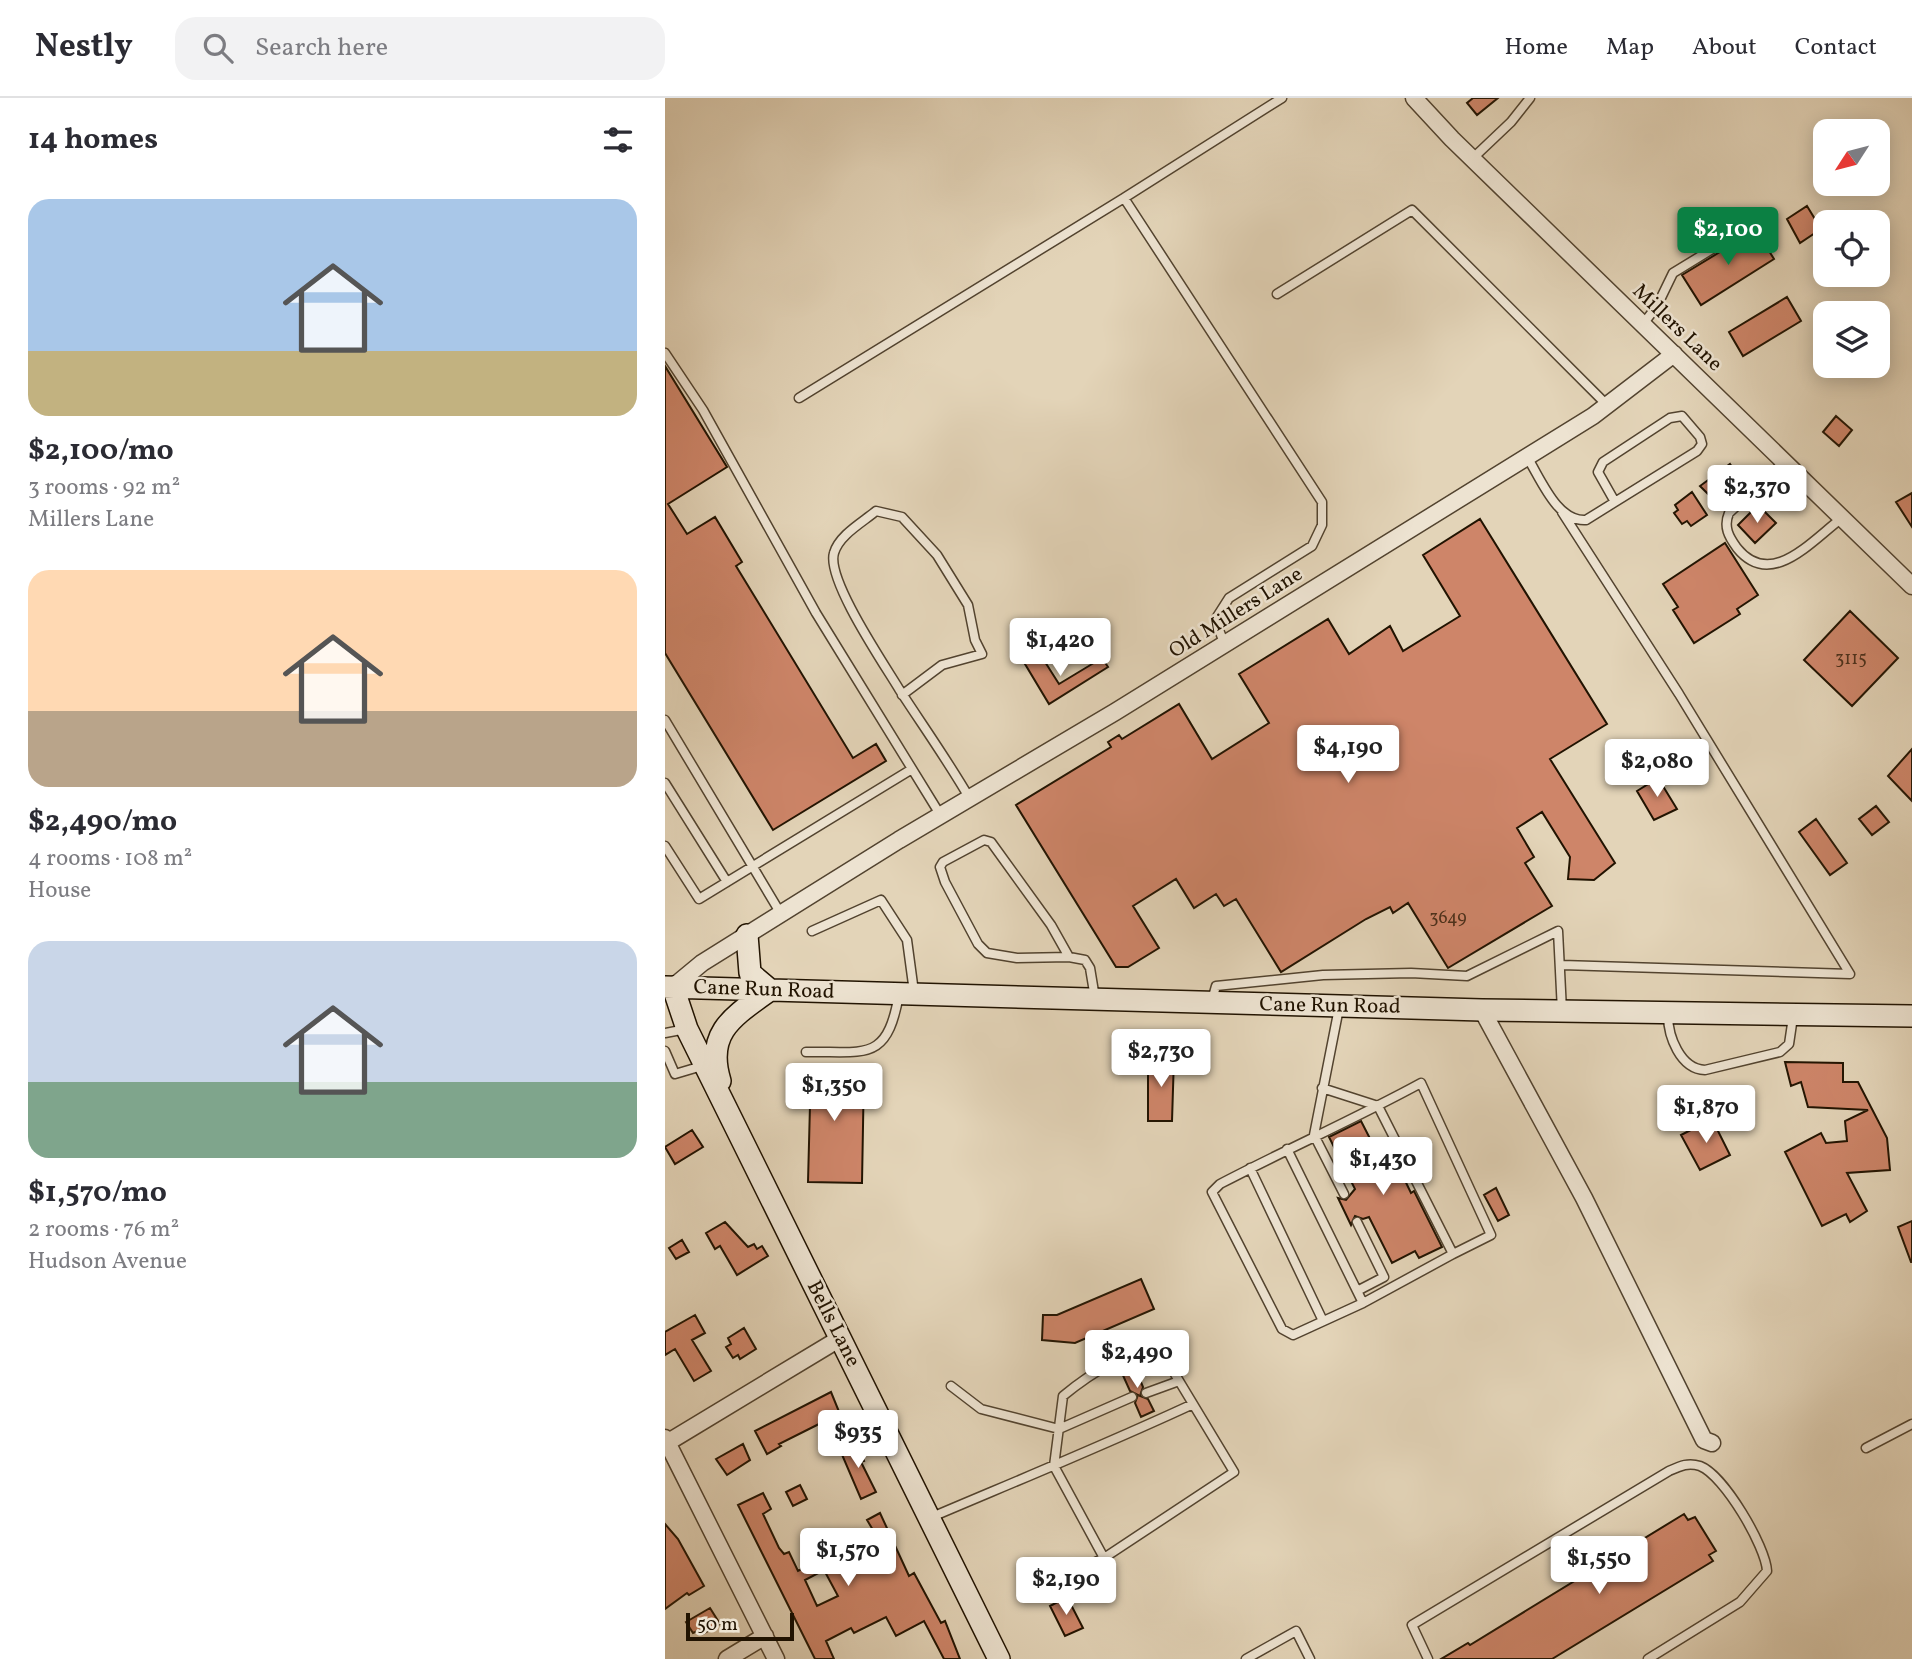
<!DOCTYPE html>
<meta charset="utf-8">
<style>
:root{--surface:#fff;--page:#f2f2f3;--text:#2b2b33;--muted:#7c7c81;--line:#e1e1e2;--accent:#0b8043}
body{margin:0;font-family:Vollkorn,serif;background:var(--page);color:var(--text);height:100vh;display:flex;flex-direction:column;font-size:26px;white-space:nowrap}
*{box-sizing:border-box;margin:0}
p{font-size:23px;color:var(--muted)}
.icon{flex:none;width:38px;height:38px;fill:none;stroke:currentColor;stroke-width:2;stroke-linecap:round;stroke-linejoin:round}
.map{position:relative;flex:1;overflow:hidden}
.details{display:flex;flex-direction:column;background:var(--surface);width:665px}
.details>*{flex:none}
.needle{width:46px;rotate:234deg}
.tools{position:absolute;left:1148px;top:21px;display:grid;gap:14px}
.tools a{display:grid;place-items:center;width:77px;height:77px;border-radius:14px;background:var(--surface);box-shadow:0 4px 18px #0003;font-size:35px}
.scale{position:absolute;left:21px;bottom:18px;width:108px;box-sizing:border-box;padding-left:7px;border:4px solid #211301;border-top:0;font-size:19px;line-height:24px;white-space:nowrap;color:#211301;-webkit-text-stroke:5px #ede3d1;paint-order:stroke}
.price{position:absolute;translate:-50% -60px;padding:0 16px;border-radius:7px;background:#fff;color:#222;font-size:23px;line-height:46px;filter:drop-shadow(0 2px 4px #0008)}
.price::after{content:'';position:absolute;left:50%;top:42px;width:21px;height:16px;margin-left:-10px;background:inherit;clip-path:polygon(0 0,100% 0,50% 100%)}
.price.on{background:var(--accent);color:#fff}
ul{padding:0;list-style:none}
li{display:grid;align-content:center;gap:14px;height:371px;padding:0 28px}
li span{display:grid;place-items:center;height:217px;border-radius:21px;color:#555}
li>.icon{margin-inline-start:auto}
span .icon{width:126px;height:126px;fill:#fffc;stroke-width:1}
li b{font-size:30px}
h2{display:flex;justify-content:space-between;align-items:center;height:84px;padding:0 28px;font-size:30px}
header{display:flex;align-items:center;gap:42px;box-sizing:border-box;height:98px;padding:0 35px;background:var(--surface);border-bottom:2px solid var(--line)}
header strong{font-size:33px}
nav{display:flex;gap:38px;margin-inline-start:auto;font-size:24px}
.search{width:490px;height:63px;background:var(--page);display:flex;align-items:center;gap:18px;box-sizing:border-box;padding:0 24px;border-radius:21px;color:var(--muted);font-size:26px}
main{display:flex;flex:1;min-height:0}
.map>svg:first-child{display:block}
.building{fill:#ce8569;stroke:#211301;stroke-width:2;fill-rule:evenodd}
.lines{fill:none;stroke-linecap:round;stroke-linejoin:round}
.lane-casing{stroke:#52432f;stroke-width:11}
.street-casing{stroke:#52432f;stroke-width:19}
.secondary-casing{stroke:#211301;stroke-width:24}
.lane{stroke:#ede3d1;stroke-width:8}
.street{stroke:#ede3d1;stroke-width:16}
.secondary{stroke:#ede3d1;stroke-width:21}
.labels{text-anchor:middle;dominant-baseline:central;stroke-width:5;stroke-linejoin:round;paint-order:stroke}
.number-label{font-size:18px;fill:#4c301b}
.street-label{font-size:21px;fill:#211301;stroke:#ede3d1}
</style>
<header>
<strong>Nestly</strong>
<div class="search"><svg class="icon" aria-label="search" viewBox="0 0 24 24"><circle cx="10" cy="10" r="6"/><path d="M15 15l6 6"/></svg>Search here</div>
<nav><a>Home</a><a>Map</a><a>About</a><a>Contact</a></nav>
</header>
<main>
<section class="details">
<h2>14 homes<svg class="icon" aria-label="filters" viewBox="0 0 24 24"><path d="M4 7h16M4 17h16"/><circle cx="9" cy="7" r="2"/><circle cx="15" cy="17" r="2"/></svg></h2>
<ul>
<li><span style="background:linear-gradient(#a9c7e8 70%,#c2b280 0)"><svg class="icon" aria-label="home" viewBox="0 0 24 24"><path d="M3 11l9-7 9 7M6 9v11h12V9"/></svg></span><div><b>$2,100/mo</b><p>3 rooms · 92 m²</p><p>Millers Lane</p></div></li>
<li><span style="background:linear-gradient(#ffd9b3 65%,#b9a48a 0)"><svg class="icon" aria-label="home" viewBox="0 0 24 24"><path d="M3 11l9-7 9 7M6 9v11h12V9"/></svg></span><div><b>$2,490/mo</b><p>4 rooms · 108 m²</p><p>House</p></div></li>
<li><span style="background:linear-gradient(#c9d6e8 65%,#7fa58c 0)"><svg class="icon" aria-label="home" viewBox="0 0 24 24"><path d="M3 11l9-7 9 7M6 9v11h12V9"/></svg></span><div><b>$1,570/mo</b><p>2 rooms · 76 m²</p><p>Hudson Avenue</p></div></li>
</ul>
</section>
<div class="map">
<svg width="1247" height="1561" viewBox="0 0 1247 1561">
<rect width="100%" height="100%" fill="#e3d4b8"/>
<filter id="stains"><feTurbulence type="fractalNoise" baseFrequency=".00286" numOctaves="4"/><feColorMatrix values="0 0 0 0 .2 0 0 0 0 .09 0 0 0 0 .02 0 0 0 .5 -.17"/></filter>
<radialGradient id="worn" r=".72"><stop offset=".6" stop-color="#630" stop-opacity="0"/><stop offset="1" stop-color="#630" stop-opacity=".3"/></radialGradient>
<path class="building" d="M808 0H833L812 17 802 5Z
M1142 108 1156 131 1135 145 1122 121Z
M1091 132 1109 161 1036 207 1017 177Z
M1122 199 1136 223 1078 258 1064 234Z
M0 268 62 369 3 406 22 436 50 419 77 464 71 468 188 660 211 646 221 663 108 732 0 555Z
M1171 318 1187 332 1174 348 1158 334Z
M1065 366 1076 381 1048 401 1035 388Z
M1027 394 1042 417 1026 428 1022 423 1017 426 1009 415 1013 412 1010 407Z
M1247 395V429L1231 404Z
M1088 412 1094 419 1099 413 1111 425 1090 445 1073 427Z
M815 421 942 626 885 661 950 765 929 782 903 781 905 759 877 714 852 730 869 759 860 765 887 808 783 870 743 805 728 815 725 809 701 821 616 874 571 801 559 808 551 796 529 810 511 781 468 808 494 850 463 869H451L351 707 446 649 443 644 454 637 457 641 514 606 547 661 604 625 574 576 663 521 684 556 725 528 738 553 795 518 758 457Z
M1060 445 1093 497 1072 511 1075 516 1029 545 1008 512 1013 509 998 486Z
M1185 513 1233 560 1187 608 1139 562Z
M375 556 394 586 437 560 443 569 384 606 360 566Z
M1247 651V703L1223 678Z
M993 680 1012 711 989 722 972 693Z
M1211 708 1224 724 1207 737 1194 721Z
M1151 721 1182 765 1165 777 1134 734Z
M483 959H509L507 1023H483Z
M1120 964 1178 965V984H1193L1222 1040 1225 1072 1182 1075 1202 1113 1185 1124 1181 1116 1157 1128 1120 1054 1156 1035 1161 1045 1182 1043 1180 1023 1203 1012 1143 1009 1136 984 1126 988Z
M131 970 199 972 197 1085 143 1084 145 1007H131Z
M1047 1021 1065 1057 1035 1072 1016 1037Z
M696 1023 722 1074 733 1068 746 1095 749 1093 777 1149 754 1160 750 1153 727 1165 704 1119 698 1121 690 1118 686 1127 673 1100 681 1102 690 1091 664 1039Z
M27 1032 38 1049 10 1066 0 1049Z
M831 1090 844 1117 833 1123 819 1097Z
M1247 1123V1164H1246L1233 1129Z
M60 1124 83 1149 89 1146 92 1151 97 1148 103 1158 72 1177 55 1148 50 1151 41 1135Z
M17 1142 24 1154 11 1161 4 1150Z
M476 1181 489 1211 410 1245 377 1242 378 1217H392Z
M30 1217 40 1235 27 1242 46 1273 29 1283 10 1251 0 1257V1234Z
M79 1230 91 1251 75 1261 73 1257 68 1260 61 1249 66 1246 63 1240Z
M469 1267 478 1289 475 1298 483 1301 489 1313 476 1319 470 1305 473 1297 465 1293 456 1273Z
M166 1294 177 1321 156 1331 154 1326 114 1346 116 1348 102 1356 90 1333Z
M191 1344 199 1363 196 1364 211 1394 196 1401 175 1352Z
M78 1346 85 1362 62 1377 51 1361Z
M135 1387 142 1401 128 1408 121 1394Z
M98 1395 106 1411 98 1416 114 1450 119 1456 124 1454 133 1473 153 1463 147 1449 160 1442 177 1473 209 1458 198 1437 208 1432 202 1422 215 1415 244 1478 249 1475 276 1525 280 1523 295 1561H279L259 1523 231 1538 221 1519 189 1535 186 1530 161 1543 169 1561H150L73 1407ZM159 1472 173 1498 152 1508 140 1482Z
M1019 1416 1023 1422 1030 1419 1051 1453 1044 1457 1048 1463 887 1561H776L803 1545 805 1547Z
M0 1426 13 1441 39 1488 24 1497 22 1495 0 1511Z
M402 1499 418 1530 400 1538 385 1508Z
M45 1510 55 1526 38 1536 35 1532 28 1535 21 1524Z"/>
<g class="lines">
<defs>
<path id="lane" d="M807 61 846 24 865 0
M612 196 747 112 942 307
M978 226 992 208 1008 175 1101 118
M0 255 38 312 151 515 276 718
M134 300 459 100
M862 359C876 381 892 424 921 422L1032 353 1037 346 1035 339 1017 318 1005 320 938 364 933 374 950 404
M1119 364 1064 415C1058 429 1064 439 1072 450 1106 492 1146 443 1177 420
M560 547 550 522 564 500 647 448 657 427V404L459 100 617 0
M237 597 277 567 317 556 310 542 303 507 272 457 237 419 211 413C198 424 174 437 169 455 161 481 219 566 234 591 258 628 283 663 305 701
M0 622 116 816
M0 685 62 784
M0 748 34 801 247 671
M147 833 216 802 242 842 249 894
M404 859 352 860 322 855 313 846 280 784 275 769 278 764 319 742 326 744 386 827 404 859 420 862 425 870 430 900
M897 867 1185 876 1014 596 897 414
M547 902 551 888 658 877 746 875 802 878 893 833 897 913
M674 910 649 1037 679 1096
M1003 917C1003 938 1015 971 1040 972L1115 954 1124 946 1128 919
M0 935 21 931
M0 953 10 976 37 968
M141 954C201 953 222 965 234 896
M657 990 713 1008 788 1156 698 1205 628 1237 617 1231 547 1094 555 1086C622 1051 690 1021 756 985L826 1137 788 1156
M622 1051 698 1205
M585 1070 658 1223
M692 1124 719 1179 692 1193
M286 1288 316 1311 394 1331 467 1299
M481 1295 514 1283
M1201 1350 1247 1326
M267 1419C354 1382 442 1346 528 1306L569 1374 439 1460 389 1368 398 1298C426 1275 459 1253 496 1253L528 1306
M383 1487 439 1460
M581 1561 631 1533 645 1561
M763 1561 747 1527 1004 1373C1015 1368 1023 1364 1035 1368 1059 1377 1101 1449 1102 1473L1075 1504 983 1561"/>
<path id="street" d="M749 0 787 41 1247 488
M8 889 37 865 234 742 450 614 928 318 1009 256
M817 912 919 1100 1039 1342 1047 1345
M0 1340 111 1561
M0 1346 174 1241
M62 1561 100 1538"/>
<path id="secondary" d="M0 889 817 912 1247 918
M8 889 22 931 334 1561
M55 983C40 934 69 918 105 892L85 875 82 837"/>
</defs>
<use href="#lane" class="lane-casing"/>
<use href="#street" class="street-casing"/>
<use href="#secondary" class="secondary-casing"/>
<use href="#lane" class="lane"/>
<use href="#street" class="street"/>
<use href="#secondary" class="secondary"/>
</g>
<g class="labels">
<g class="number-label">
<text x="1186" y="561">3115</text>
<text x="783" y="820">3649</text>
</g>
<g class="street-label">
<text transform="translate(1012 230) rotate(44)">Millers Lane</text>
<text transform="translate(571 515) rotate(-32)">Old Millers Lane</text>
<text transform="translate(99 892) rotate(2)">Cane Run Road</text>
<text transform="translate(665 908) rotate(1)">Cane Run Road</text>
<text transform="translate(168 1226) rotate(63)">Bells Lane</text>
</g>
</g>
<rect width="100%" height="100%" filter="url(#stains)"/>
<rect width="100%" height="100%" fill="url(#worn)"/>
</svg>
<div class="tools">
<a><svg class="needle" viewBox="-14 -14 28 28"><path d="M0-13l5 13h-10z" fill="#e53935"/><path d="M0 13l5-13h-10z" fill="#7c7c81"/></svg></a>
<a><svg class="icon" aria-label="locate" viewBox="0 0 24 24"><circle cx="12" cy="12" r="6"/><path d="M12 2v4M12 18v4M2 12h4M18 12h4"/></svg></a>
<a><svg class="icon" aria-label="layers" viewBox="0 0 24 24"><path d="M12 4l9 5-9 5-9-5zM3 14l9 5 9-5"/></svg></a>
</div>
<div class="scale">50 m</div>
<b class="price on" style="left:1063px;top:169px">$2,100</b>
<b class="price" style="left:1092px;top:427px">$2,370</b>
<b class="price" style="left:395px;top:580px">$1,420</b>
<b class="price" style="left:683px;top:687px">$4,190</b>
<b class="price" style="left:992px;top:701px">$2,080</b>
<b class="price" style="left:496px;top:991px">$2,730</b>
<b class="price" style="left:169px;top:1025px">$1,350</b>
<b class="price" style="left:1041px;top:1047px">$1,870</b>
<b class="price" style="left:718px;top:1099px">$1,430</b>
<b class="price" style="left:472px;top:1292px">$2,490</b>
<b class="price" style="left:193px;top:1372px">$935</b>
<b class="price" style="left:183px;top:1490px">$1,570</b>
<b class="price" style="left:934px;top:1498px">$1,550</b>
<b class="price" style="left:401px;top:1519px">$2,190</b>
</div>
</main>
